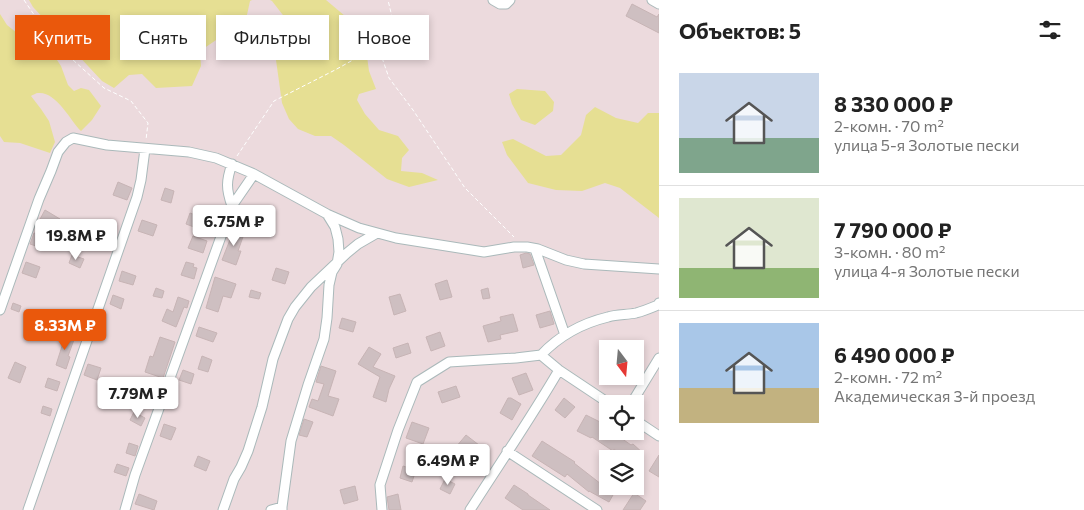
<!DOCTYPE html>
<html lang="ru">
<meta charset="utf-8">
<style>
:root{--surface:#fff;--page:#f2f2f2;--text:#222;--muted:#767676;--line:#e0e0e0;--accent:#ea580c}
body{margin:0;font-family:Commissioner,sans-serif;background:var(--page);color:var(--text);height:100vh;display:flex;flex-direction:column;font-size:19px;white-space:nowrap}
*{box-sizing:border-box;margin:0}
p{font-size:16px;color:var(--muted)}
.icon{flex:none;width:28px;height:28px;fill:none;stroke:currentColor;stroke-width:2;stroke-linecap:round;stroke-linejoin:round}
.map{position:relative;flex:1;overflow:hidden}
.drawer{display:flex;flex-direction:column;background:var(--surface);width:425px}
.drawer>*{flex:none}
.top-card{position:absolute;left:15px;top:15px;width:475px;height:45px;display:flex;gap:10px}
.needle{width:32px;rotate:164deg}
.tools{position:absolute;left:599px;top:340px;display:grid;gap:10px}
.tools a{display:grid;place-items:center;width:45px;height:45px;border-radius:0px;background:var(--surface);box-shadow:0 2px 8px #0003;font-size:25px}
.price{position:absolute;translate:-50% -42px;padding:0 11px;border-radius:5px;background:#fff;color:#222;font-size:16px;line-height:32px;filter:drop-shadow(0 1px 2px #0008)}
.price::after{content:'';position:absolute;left:50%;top:30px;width:15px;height:11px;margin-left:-8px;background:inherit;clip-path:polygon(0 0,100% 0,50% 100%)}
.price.selected{background:var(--accent);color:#fff}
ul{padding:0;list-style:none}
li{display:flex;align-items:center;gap:15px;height:125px;padding:0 20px}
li+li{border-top:1px solid var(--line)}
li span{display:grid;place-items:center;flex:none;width:140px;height:100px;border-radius:0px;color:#555}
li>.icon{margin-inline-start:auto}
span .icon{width:60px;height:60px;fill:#fffc;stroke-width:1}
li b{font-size:21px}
h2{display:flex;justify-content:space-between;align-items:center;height:60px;padding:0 20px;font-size:21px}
.pill{padding:0 18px;border-radius:0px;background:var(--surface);box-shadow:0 2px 8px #0003;font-size:18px;line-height:45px}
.pill.selected{background:var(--accent);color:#fff}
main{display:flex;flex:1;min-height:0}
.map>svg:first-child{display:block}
.green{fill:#e6df93}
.building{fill:#cebfc1;stroke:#c7b4b5}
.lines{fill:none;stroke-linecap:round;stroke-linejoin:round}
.minor-casing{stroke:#aab9ba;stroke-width:11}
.path{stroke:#fff;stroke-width:1;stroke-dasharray:4 2.5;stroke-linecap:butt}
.minor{stroke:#fff;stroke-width:9}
</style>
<main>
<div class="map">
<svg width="659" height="510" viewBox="0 0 659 510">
<rect width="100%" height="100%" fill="#ecdadd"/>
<path class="green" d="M29 0H252L250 1 245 24 236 35 222 36 200 51 201 66 192 86 156 88 142 74 129 75 114 88 102 81 33 7Z
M270 0H326L345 16 363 27 369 71 376 89 359 94 357 100 365 114 379 130 398 136 409 150 402 158 401 171 422 173 438 180 409 187 387 179 344 145 331 136H315L298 129 289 119 282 103 276 60 288 49 286 19 272 1Z
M0 14 7 25 22 37 40 43 55 57 61 66 68 85 74 91 81 88 89 90 101 106 92 120 81 131C70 120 56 91 38 93 36 93 33 95 31 96L41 109 49 121 55 142 50 153 20 143 4 142 0 136Z
M517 89 545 91 554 102 553 111 535 125 521 120 512 104 509 94Z
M595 107 616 118 638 123 648 113H659V218L620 188 605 183 582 191 556 190 528 183 507 155 502 142 513 139 546 156 561 155 581 135 586 115Z"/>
<path class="building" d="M632 4 657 17 659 14V33L626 16Z
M118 182 132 188 127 200 113 195Z
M165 188 174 191 171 203 161 200Z
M45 210 60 219 54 229 39 221Z
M190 213 198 216 194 227 186 224Z
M142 220 157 225 153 236 138 231Z
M235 227 245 231 238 251H241L236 265 222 260Z
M34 233 43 236 39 247 30 244Z
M193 236 207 241 203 253 188 248Z
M105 237 112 240 109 250 101 247Z
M526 253 530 254 534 265 523 268 520 255Z
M72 255 84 259 80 268 69 263Z
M26 262 40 267 36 278 22 273Z
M186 262 194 264 193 267 197 268 194 279 181 275Z
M276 268 289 272 285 284 272 280Z
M122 271 136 276 133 285 119 281Z
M215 277 236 284 231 298 223 296 218 312 206 308Z
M447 280 452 297 440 300 435 284Z
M156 288 164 291 162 298 153 296Z
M488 288 490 298 483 299 481 290Z
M251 290 261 293 259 299 249 297Z
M400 294 406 311 394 315 389 297Z
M113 295 124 299 121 309 110 304Z
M178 297 189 301 187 308 184 307 176 327 162 321 167 309 173 312Z
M13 303 21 306 19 312 11 309Z
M550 311 554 324 540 328 536 315Z
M513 314 518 331 500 335 501 339 488 342 483 326 501 321 500 317Z
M342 318 356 322 353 332 339 328Z
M199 327 217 333 213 342 196 336Z
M440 332 445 346 431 351 426 337Z
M65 333 75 337 68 356 70 357 66 369 56 365 63 343H61Z
M160 337 175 342 163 378 145 372 150 356 153 357Z
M408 343 411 353 396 358 393 348Z
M369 347 381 354 373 367 395 376 389 389 386 402 373 397 380 377 358 364Z
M202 356 212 360 208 372 198 369Z
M15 362 26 367 20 383 8 378Z
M88 364 101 368 97 380 84 375Z
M321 366 336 371 328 396 339 399 333 416 309 407 312 399 318 401 324 384 316 382Z
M183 370 194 374 191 384 179 380Z
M526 373 533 390 519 395 512 378Z
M48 378 60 382 57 391 45 387Z
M456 386 460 397 442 403 438 392Z
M142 389 154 393 151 403 139 399Z
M508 398H511L521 404 512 420 500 413Z
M564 398 575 407 565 418 555 410Z
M43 406 52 409 50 416 41 413Z
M134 412 145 418 141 426 130 420Z
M586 415 608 426V431H611L631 445 633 444 644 454 639 459H626L614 449 613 451 592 437 591 438 577 431Z
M304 419 313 422 307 437 299 435Z
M412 422 429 428 423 444 406 438Z
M164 424 176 428 171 440 160 436Z
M466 435 488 452 478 465 456 447Z
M542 441 575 462 574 463 601 484 603 480 608 483V486H618L609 502 589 491V492L567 474 565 477 532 456Z
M129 443 138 446 135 456 126 453Z
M659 455V477L649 471Z
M198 456 210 461 206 471 194 466Z
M117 464 129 468 126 476 114 472Z
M403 466 416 470 412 482 400 478Z
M445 479 455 484 450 494 440 489Z
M514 485 528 494V495L550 510H523L505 498Z
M355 486 358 500 344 504 340 490Z
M634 493 646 501 640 510H623Z
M139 494 157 501 154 510 135 504Z
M398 494 401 510H389L387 497Z"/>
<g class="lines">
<defs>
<path id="minor" d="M493 0 500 4H506L510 0
M652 0 659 4
M232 206 254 174
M327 214 359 228 396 238 484 252 514 247H527L538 249 566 260 584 264 659 269
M535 249 565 335
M0 310 39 199 51 171 58 152 66 142 73 138 107 145 189 152 216 158 254 174 327 214 335 227 338 239 339 252 337 264 332 272 329 285 327 318 324 339 308 385 291 441 282 507V510
M541 355C559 336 583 323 608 317 617 314 627 315 636 313 644 311 651 308 658 305L659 303
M631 404 659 358
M635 420 659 436
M507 451 597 510
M28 510 137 197 141 180 145 149
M125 510 135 475 232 206C226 189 226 181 232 164
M223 510 234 479 241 467 248 451 262 407 273 359 288 319 295 307 311 287 347 253 358 244 377 233
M271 510 282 507
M382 510 380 485 398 430 417 382 449 362 516 358 541 355 559 370 610 404
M470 510C500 463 531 418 559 370"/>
</defs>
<use href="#minor" class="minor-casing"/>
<path class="path" d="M24 0 52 41 104 88 131 101 148 123 146 140
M378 46 389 78 413 110 465 188 514 237
M237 156 274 101 335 70 378 46 392 17 388 0"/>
<use href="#minor" class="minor"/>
</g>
</svg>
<div class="tools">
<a><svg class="needle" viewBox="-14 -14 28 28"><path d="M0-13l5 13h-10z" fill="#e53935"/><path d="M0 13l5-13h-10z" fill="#767676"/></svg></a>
<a><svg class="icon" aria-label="locate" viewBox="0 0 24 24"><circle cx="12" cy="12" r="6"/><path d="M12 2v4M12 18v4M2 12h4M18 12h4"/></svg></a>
<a><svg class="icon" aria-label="layers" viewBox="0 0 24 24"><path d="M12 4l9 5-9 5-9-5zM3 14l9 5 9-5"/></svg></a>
</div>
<b class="price" style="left:234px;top:247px">6.75M ₽</b>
<b class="price" style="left:76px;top:261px">19.8M ₽</b>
<b class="price selected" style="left:65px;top:351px">8.33M ₽</b>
<b class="price" style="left:138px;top:419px">7.79M ₽</b>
<b class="price" style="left:448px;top:486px">6.49M ₽</b>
<div class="top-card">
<a class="pill selected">Купить</a>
<a class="pill">Снять</a>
<a class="pill">Фильтры</a>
<a class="pill">Новое</a>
</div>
</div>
<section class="drawer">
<h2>Объектов: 5<svg class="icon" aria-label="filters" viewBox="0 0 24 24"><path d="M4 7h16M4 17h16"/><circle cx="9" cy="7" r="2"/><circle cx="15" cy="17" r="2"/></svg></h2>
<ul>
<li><span style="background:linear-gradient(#c9d6e8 65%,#7fa58c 0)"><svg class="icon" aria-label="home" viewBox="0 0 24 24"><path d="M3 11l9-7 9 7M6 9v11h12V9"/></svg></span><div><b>8 330 000 ₽</b><p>2-комн. · 70 m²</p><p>улица 5-я Золотые пески</p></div></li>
<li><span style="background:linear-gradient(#dfe7d0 70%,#8fb573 0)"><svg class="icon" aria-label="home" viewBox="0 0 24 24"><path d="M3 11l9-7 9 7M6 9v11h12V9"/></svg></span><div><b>7 790 000 ₽</b><p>3-комн. · 80 m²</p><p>улица 4-я Золотые пески</p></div></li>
<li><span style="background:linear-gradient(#a9c7e8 65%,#c2b280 0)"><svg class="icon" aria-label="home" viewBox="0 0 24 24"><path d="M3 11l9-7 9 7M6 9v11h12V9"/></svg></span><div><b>6 490 000 ₽</b><p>2-комн. · 72 m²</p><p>Академическая 3-й проезд</p></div></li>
</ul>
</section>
</main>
